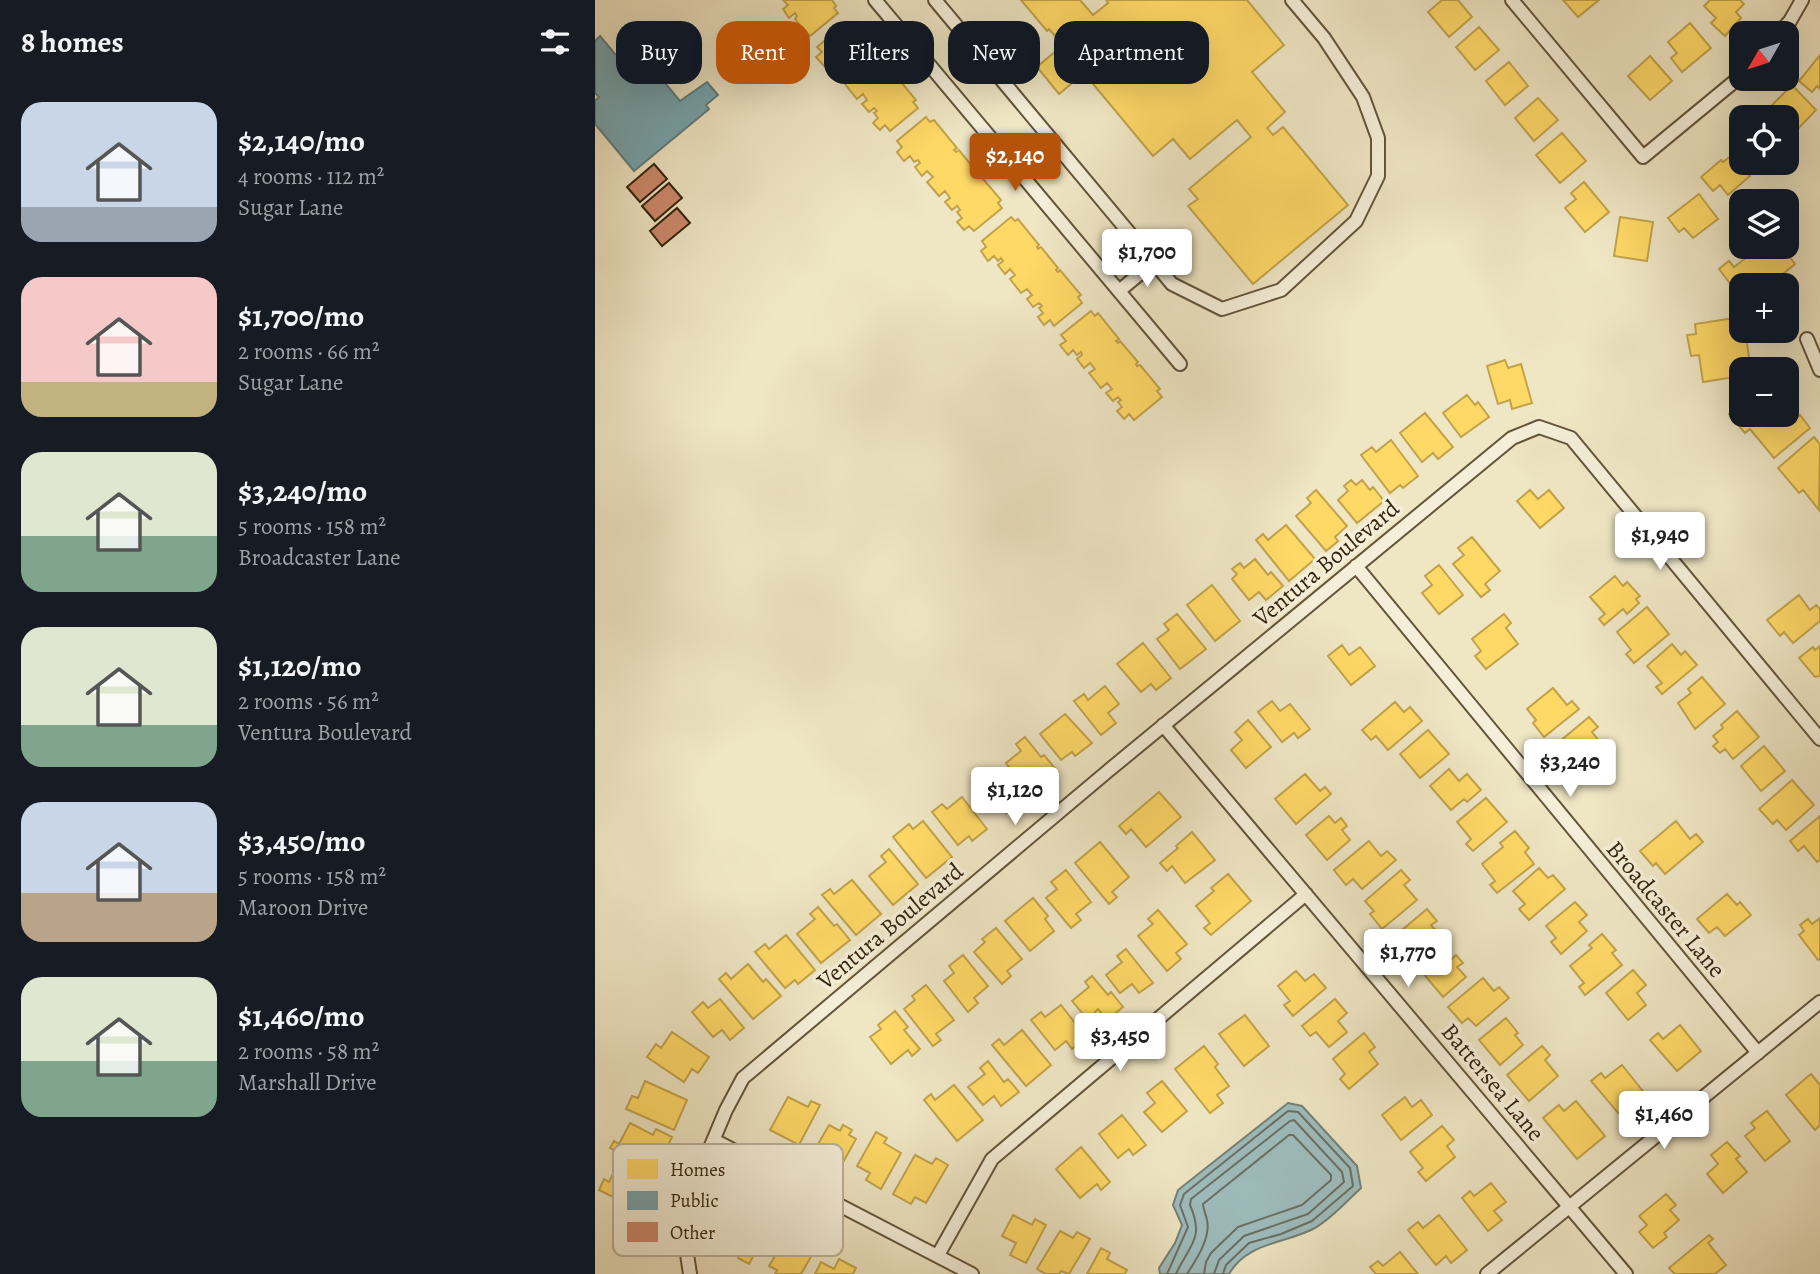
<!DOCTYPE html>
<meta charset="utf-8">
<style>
:root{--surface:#171b24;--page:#242831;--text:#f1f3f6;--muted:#9ea1a6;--accent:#b45309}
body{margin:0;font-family:Alegreya,serif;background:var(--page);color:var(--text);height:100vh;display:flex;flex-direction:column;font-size:26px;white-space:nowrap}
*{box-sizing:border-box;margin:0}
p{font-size:23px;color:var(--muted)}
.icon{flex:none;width:38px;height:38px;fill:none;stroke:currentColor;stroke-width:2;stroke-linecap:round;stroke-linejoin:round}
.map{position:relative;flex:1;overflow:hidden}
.sheet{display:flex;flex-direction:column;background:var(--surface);width:595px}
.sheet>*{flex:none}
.hud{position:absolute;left:21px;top:21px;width:665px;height:63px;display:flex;gap:14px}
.needle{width:46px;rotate:231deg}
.tools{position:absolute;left:1134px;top:21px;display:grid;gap:14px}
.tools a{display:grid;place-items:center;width:70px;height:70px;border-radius:14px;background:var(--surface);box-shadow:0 7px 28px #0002;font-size:35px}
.price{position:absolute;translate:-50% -60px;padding:0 16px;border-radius:7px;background:#fff;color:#222;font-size:23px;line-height:46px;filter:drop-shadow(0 2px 4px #0008)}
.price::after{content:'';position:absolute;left:50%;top:42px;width:21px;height:16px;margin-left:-10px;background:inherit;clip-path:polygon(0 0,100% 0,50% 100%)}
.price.active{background:var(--accent);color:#fff}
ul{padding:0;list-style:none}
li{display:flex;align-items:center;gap:21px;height:175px;padding:0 21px}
li span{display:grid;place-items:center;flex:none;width:196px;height:140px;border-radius:21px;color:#555}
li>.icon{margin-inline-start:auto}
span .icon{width:84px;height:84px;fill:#fffc;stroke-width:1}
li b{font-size:30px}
h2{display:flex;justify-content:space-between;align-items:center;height:84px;padding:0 21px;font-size:30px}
.pill{padding:0 24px;border-radius:21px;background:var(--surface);box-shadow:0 7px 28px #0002;font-size:24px;line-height:63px}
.pill.active{background:var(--accent);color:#fff}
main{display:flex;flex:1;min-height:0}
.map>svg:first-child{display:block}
.water{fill:#9ebdbe;stroke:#748077;stroke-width:2}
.homes{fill:#ffd966;stroke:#c2a34b;stroke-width:2}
.public{fill:#76a5af;stroke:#627e7e;stroke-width:2}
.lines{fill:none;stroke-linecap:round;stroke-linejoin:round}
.shore{stroke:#697065;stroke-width:2}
.building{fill:#cc896d;stroke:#34240c;stroke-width:2}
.street-casing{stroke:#63543a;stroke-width:16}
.street{stroke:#f5efd9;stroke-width:12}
.labels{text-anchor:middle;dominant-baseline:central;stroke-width:7;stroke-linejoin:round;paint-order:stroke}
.street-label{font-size:24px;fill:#34240c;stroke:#f5efd9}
.key{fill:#f5efd9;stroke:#bbb29c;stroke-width:2}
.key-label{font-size:19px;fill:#34240c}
</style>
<main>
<section class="sheet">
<h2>8 homes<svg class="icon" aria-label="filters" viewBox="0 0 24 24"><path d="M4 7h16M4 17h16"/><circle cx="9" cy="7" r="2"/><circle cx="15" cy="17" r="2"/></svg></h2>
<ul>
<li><span style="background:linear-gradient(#c9d6e8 75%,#9aa5b1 0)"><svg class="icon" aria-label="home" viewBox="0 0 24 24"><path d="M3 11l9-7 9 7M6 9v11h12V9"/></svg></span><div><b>$2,140/mo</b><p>4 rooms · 112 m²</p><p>Sugar Lane</p></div></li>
<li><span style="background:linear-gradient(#f6c9c9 75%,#c2b280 0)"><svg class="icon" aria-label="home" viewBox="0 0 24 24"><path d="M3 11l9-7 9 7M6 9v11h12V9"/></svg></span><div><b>$1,700/mo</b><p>2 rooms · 66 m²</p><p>Sugar Lane</p></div></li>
<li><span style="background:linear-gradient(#dfe7d0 60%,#7fa58c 0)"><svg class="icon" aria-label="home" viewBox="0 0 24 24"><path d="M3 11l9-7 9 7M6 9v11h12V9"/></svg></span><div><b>$3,240/mo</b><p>5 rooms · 158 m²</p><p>Broadcaster Lane</p></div></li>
<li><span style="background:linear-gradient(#dfe7d0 70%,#7fa58c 0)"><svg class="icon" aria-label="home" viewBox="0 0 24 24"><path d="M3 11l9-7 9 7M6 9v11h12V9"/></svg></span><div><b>$1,120/mo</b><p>2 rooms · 56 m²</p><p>Ventura Boulevard</p></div></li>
<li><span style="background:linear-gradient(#c9d6e8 65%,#b9a48a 0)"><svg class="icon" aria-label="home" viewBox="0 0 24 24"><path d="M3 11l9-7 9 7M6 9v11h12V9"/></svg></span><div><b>$3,450/mo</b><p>5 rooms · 158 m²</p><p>Maroon Drive</p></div></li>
<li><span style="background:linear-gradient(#dfe7d0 60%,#7fa58c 0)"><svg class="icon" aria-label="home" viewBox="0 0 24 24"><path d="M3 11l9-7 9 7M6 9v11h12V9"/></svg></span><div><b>$1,460/mo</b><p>2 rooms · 58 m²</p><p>Marshall Drive</p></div></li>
</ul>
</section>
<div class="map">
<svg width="1225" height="1274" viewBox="0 0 1225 1274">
<rect width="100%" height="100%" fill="#efe6c4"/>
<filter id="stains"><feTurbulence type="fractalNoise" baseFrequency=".00286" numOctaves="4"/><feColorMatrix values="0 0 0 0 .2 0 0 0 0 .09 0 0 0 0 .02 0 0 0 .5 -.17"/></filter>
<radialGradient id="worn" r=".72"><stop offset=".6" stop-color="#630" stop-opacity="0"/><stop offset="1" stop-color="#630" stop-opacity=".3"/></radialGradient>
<path class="water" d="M693 1103 707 1106 762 1166 766 1188C752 1201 736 1219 720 1228 690 1244 652 1242 634 1274H565L564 1268 580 1243 587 1225 578 1205 583 1190Z"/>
<path class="homes" d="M188 0H237L241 6 239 8 243 13 215 36 211 31 205 35 198 28 204 24 200 19 202 16 200 13 194 18 188 9 193 5Z
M426 0H485L498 15 513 3 511 0H652L689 45 657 72 690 112 672 128 678 135 688 127 753 205 658 284 593 206 603 199 594 189 656 137 642 120 595 159 578 139 558 156 489 73 464 94 442 67 468 45 454 29 452 31Z
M847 0H863L877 17 854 37 833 12Z
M968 0H1004L983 17Z
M1115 0H1145L1149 4 1141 12 1146 18 1130 36 1116 23 1121 18 1109 6Z
M252 22 256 27 259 25 280 50 277 52 279 55 281 52 299 73 297 75 298 78 301 76 321 100 318 102 323 108 295 131 290 125 285 130 278 123 283 118 279 113 282 111 279 108 274 112 267 104 272 100 268 94 262 99 250 84 256 80 251 74 245 79 238 70 243 66 242 64 238 66 234 62 229 66 221 57 227 52 222 47Z
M1095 23 1116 48 1087 72 1076 58 1082 53 1073 42Z
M884 27 904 50 880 70 861 47Z
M1225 55V89L1222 86 1217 92 1204 81Z
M1055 56 1077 81 1055 100 1033 76Z
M914 62 933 86 910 105 891 81Z
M1197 85 1221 110 1196 136 1192 132V117H1177L1171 111Z
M943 98 963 120 939 141 920 118Z
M331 117 335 122 339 120 362 148 359 150 361 152 364 150 381 171 379 172 381 175 383 173 406 200 403 203 407 208 379 231 374 226 369 230 362 222 367 218 362 212 365 210 362 206 357 210 350 202 355 198 350 191 344 196 332 182 338 177 332 171 327 176 320 167 325 163 323 160 319 162 315 156 309 161 302 152 307 147 302 141Z
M967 133 991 161 965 183 941 155Z
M1137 155 1155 176 1133 195 1125 185 1118 191 1106 177 1126 160 1128 162Z
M989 182 1014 212 990 232 970 208 981 199 976 193Z
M1104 194 1123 219 1098 238 1089 228 1084 232 1073 218Z
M416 217 420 221 423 219 444 245 442 247 443 249 446 247 463 268 461 270 463 272 465 270 486 295 483 297 487 303 459 326 455 320 449 325 443 317 448 313 444 308 447 306 444 303 438 307 432 299 437 295 432 289 426 293 415 279 420 275 415 269 410 274 403 265 408 261 406 258 403 261 399 256 393 261 386 251 391 247 387 241Z
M1025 217 1058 222 1052 261 1019 256Z
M1158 247H1187L1200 264 1188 274 1192 279 1184 285H1146V298L1124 269 1134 261 1139 267 1152 257 1150 253Z
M496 311 500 316 503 313 524 339 521 341 523 343 525 341 543 362 541 364 542 366 545 365 565 389 562 391 567 397 539 420 534 414 529 419 522 411 527 407 523 402 526 400 523 397 518 401 511 393 517 389 512 383 506 388 494 373 500 369 495 363 489 368 482 359 487 355 486 352 482 355 478 350 473 355 465 345 471 341 466 335Z
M1146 317V331H1150L1156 369H1146V376L1108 382 1104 355 1096 356 1092 335 1101 334 1100 324Z
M910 360 913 368 926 364 937 403 917 409 915 400 903 404 892 366Z
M872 395 880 405 883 402 894 417 866 437 848 413Z
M1192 402 1197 408 1193 411 1200 419 1205 415 1215 428 1179 458 1155 429 1150 433 1134 414 1146 404V415H1192Z
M830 413 858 447 843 459 838 453 827 462 805 433Z
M1219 437 1225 444 1224 510 1208 490 1204 493 1183 468Z
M796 440 823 476 808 488 805 485 795 493 766 455 777 447 781 452Z
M756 480 761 485 767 480 775 490 778 487 789 501 762 523 743 500 753 491 749 486Z
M721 490 752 526 740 537 743 541 731 551 701 516 716 503 712 498Z
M935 490 943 499 954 490 969 508 945 528 922 501Z
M691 525 720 559 694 581 661 540 668 534 673 540Z
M877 537 905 571 890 584 895 590 886 597 858 564 869 555 863 548Z
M660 559 673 575 676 572 688 586 671 600 664 592 654 600 637 579 642 574 637 569 645 563 649 568Z
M844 565 868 595 844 614 827 593 837 585 830 576Z
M1020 576 1028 586 1032 582 1045 596 1041 599 1044 603 1032 614 1028 609 1009 625 1004 619 1010 614 995 597Z
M617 585 645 621 620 641 592 605Z
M1204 595 1215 610 1221 605 1225 609V621L1198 643 1189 632 1185 636 1172 620Z
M1052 607 1074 634 1039 663 1031 654 1036 650 1022 632Z
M582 614 611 649 585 669 562 639 574 630 569 624Z
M909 614 916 623 911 628 923 644 891 669 880 656 886 651 877 639Z
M548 643 576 678 561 690 556 684 546 692 522 664Z
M1077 644 1086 655 1090 651 1102 665 1067 694 1061 687 1067 683 1052 666Z
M747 645 754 655 765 647 780 666 756 685 733 656Z
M1225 646V676L1220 677 1204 658 1218 647 1220 650Z
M1107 677 1130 704 1100 729 1083 703 1096 693 1093 689Z
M510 686 524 704 513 713 521 723 506 735 479 701 489 694 493 700Z
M958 688 972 705 977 701 984 709 949 737 938 723 941 720 932 709Z
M677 701 685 711 695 704 715 729 703 738 699 733 687 742 663 712Z
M800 702 809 712 815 707 827 721 793 750 781 736 776 740 767 730Z
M1142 711 1164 737 1138 759 1130 749 1125 753 1118 746 1123 742 1118 736 1128 728 1126 725Z
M470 714 497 743 480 756 477 752 466 760 445 734Z
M994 717 1003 727 997 732 1009 747 978 773 966 759 973 753 964 742Z
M653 720 676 747 651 768 636 750 647 740 640 732Z
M833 730 854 754 825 778 805 754Z
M430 737 446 757 449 755 463 772 444 787 442 785 433 792 411 763 426 751 421 744Z
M1169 746 1190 771 1166 791 1146 766Z
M854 769 864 781 872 774 886 790 872 802 869 799 856 810 835 786Z
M402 770 426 801 411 813 404 803 393 811 377 791 382 787 377 781 384 775 388 780Z
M710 774 725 791 730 787 736 794 701 824 680 799Z
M1197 780 1219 805 1191 830 1182 820 1178 824 1164 809Z
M564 792 586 817 551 847 536 829 531 834 524 826Z
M367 797 392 829 377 841 374 836 363 845 337 812 347 804 352 809Z
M891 798 912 822 878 851 871 844 876 839 862 822Z
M734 816 740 823 746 818 752 826 747 830 755 840 732 860 711 835Z
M1225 816V860L1222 862 1209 846 1203 851 1195 841Z
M328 821 357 857 331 878 298 837 314 824 318 829Z
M1081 821 1095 839 1101 834 1108 842 1070 874 1061 863 1058 866 1045 851Z
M920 831 934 848 930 852 939 864 902 893 895 885 900 881 887 864 908 847 905 843Z
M597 832 620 860 590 883 577 866 572 871 565 863 583 848 581 846Z
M774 841 786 856 792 851 801 860 767 889 758 879 751 885 739 870Z
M505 842 534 877 517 892 522 897 514 904 480 863Z
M294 849 323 884 298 905 274 876 291 862 286 856Z
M944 868 953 878 958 875 970 889 934 920 924 909 930 904 918 891Z
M471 870 496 902 481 914 486 920 476 928 451 898 462 889 456 882Z
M806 870 815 880 809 885 822 900 787 929 775 914 779 911 770 901Z
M633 874 656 901 616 935 609 928 615 923 601 906 619 891 616 888Z
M257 880 286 914 261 935 227 895 235 889 239 894Z
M1132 894 1142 905 1145 902 1156 915 1130 936 1122 927 1114 933 1102 919Z
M438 898 453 916 450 919 459 931 435 951 410 921Z
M980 902 992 915 984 922 992 931 966 954 956 942 961 938 951 926Z
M223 907 239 926 242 924 255 940 226 963 202 934 220 919 215 914Z
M832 909 842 921 836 925 845 936 818 958 800 936Z
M563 910 592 944 581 953 586 959 572 971 543 936 558 924 553 919Z
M1225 918V959L1223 960 1204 935 1209 931 1205 925 1213 919 1217 924Z
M401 928 427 959 412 971 416 976 407 984 379 952 390 942 387 939Z
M1007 934 1021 950 1017 953 1027 965 990 995 984 987 989 983 975 966 997 948 994 945Z
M191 935 220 970 203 984 200 980 190 988 160 952 170 944 174 949Z
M531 949 558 983 544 993 537 984 525 993 511 975 527 962 522 956Z
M850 952 856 960 861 955 868 963 862 967 871 977 848 997 827 972Z
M368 955 393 986 379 998 383 1003 373 1012 349 981 359 973 354 966Z
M153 964 168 982 171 979 186 996 158 1019 124 979 131 973 136 979Z
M1038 970 1051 985 1042 993 1051 1005 1033 1020 1011 993Z
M701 971 710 981 719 974 731 988 698 1016 689 1005 695 1001 683 986Z
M497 976 513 995 516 992 528 1007 512 1020 503 1009 493 1020 477 1001 494 987 490 982Z
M888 978 899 991 904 987 914 998 881 1026 873 1018 867 1023 853 1007Z
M331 985 359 1020 341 1034 346 1040 338 1046 309 1009 320 1000 317 996Z
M125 999 149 1028 135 1040 127 1030 118 1037 97 1012 108 1002 113 1008Z
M740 999 752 1013 743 1021 752 1032 734 1047 721 1032 715 1036 707 1026Z
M466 1005 491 1037 477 1049 471 1041 460 1050 436 1020 446 1012 450 1017Z
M300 1011 313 1027 309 1030 325 1049 317 1056 313 1050 296 1064 275 1037 286 1029 283 1025Z
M650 1015 674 1046 649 1066 624 1034Z
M911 1018 923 1033 920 1035 928 1045 905 1065 884 1040Z
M1085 1025 1106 1051 1082 1071 1055 1040 1063 1033 1068 1039Z
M427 1030 456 1065 431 1086 397 1045 404 1039 409 1045Z
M77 1032 114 1057 103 1073 97 1069 89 1082 52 1057 61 1044 66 1048Z
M769 1033 780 1047 774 1052 783 1064 754 1089 745 1079 750 1074 738 1059Z
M609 1046 623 1064 620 1067 634 1086 622 1095 628 1103 615 1113 580 1069Z
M947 1046 955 1055 950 1060 963 1076 934 1101 912 1075Z
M393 1061 409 1082 413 1079 424 1092 406 1106 399 1096 388 1105 373 1087 390 1074 385 1068Z
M1027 1065 1055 1100 1038 1114 1032 1108 1024 1114 996 1081 1006 1073 1010 1078Z
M1216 1074 1225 1085V1125L1220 1130 1191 1095Z
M50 1081 92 1100 79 1130 31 1109 37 1096 43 1098Z
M567 1081 592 1111 567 1132 549 1112 560 1103 552 1093Z
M359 1085 388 1120 362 1141 329 1100 336 1094 340 1100Z
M193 1097 213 1107 216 1101 225 1105 204 1145 175 1130Z
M810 1097 817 1107 826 1100 837 1115 806 1140 787 1115Z
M981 1101 1010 1136 982 1159 948 1118 964 1105 969 1111Z
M1172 1111 1195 1141 1170 1161 1150 1136 1160 1128 1156 1123Z
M527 1115 551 1145 538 1155 534 1149 523 1158 504 1134Z
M35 1123 58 1135 61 1129 77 1137 60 1171 15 1148 19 1141 24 1144Z
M234 1125 245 1131 248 1125 257 1130 254 1135 261 1139 246 1166 219 1151Z
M847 1126 859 1140 852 1146 860 1157 831 1181 823 1172 828 1168 815 1152Z
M281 1132 292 1138 289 1143 306 1153 286 1189 271 1180 275 1173 262 1166Z
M1132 1142 1145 1156 1141 1159 1152 1172 1128 1193 1112 1174 1123 1164 1116 1155Z
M486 1147 515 1182 506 1190 502 1184 485 1198 461 1169Z
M320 1155 337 1164 341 1158 353 1165 331 1203 320 1197 316 1204 298 1194Z
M23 1163 60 1181 52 1197 48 1195 42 1209 4 1190 9 1179 14 1182Z
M896 1183 911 1202 899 1211 907 1220 893 1231 867 1198 875 1191 879 1196Z
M1071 1194 1081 1205 1075 1210 1084 1220 1069 1233 1072 1237 1058 1248 1044 1232 1052 1225 1044 1216Z
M145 1214 157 1221 159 1217 175 1226 154 1264 143 1258 146 1252 129 1243Z
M418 1215 437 1225 440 1219 451 1225 431 1263 415 1255 421 1243 407 1236Z
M844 1215 872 1250 856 1263 851 1256 841 1265 813 1230 823 1222 828 1228Z
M465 1231 478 1238 482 1232 495 1239 474 1274 466 1271 464 1274H451L442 1269Z
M1114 1235 1118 1239 1113 1243 1131 1265 1120 1274H1080L1074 1268Z
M205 1238 221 1248 206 1274H180L182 1270 174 1266 187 1244 198 1250Z
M506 1248 515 1253 512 1259 532 1270 530 1274H492Z
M805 1252 823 1274H781L775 1267 783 1261 788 1266Z
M244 1259 261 1268 258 1274H220L226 1262 239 1269Z"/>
<path class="public" d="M5 36 34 71 50 59 85 101 112 82 123 95 111 105 114 109 39 171 0 124V101L4 97 0 93V41Z"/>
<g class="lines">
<path class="shore" d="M572 1274 593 1227 585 1205 589 1194 693 1111 703 1112 755 1168 758 1186 717 1221 686 1234 654 1243 631 1265 628 1274
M581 1274C594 1245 610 1239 595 1205L596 1199 695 1121 699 1120 747 1172 749 1182 713 1214 649 1236 624 1260 619 1274
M592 1274C601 1260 616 1238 612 1220 611 1214 608 1209 608 1204L694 1135H698L736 1175V1180L707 1205 643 1227 616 1253 611 1262 609 1274"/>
</g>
<path class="building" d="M59 164 72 179 45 202 32 187Z
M74 183 87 198 60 221 47 206Z
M82 208 95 223 67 246 55 231Z"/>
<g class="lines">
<defs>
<path id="street" d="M280 0 585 364
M340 0 577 284 627 309 686 290 761 221 783 176V138L768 97 729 38 697 0
M917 0 1048 157 1146 76
M1184 33 1195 21 1207 0
M524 291 559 262
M1212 339 1225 370
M761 566 1163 1053
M568 725 1031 1274
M119 1140 377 1274
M343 1255 397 1159 711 894
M95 1274 87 1221 93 1200 131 1110 148 1078 513 771 917 438 944 427 976 438 1225 739
M892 1274 1225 1002"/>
</defs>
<use href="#street" class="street-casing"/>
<use href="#street" class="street"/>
</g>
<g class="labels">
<g class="street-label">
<text transform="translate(731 563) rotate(-40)">Ventura Boulevard</text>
<text transform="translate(1071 909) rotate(50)">Broadcaster Lane</text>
<text transform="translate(295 926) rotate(-40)">Ventura Boulevard</text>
<text transform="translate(898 1082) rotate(50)">Battersea Lane</text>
</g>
</g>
<rect x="18" y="1144" width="230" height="112" rx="10" class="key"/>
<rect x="32" y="1159" width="31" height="20" fill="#ffd966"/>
<rect x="32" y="1191" width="31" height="19" fill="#76a5af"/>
<rect x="32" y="1222" width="31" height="20" fill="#cc896d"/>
<g class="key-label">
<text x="75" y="1176">Homes</text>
<text x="75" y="1207">Public</text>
<text x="75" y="1239">Other</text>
</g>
<rect width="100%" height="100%" filter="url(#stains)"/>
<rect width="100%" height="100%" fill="url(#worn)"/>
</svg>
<div class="tools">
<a><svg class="needle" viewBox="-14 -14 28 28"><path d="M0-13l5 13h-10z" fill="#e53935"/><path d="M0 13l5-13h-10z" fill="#9ea1a6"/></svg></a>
<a><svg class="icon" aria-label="locate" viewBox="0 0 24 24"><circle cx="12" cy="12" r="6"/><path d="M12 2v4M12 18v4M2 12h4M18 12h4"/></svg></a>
<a><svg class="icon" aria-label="layers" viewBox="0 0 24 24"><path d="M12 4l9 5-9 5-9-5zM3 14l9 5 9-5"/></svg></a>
<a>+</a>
<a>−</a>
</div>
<b class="price active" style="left:420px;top:193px">$2,140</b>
<b class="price" style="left:552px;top:289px">$1,700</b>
<b class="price" style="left:1065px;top:572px">$1,940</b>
<b class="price" style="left:975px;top:799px">$3,240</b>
<b class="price" style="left:420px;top:827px">$1,120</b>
<b class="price" style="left:813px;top:989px">$1,770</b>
<b class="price" style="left:525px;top:1073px">$3,450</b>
<b class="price" style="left:1069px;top:1151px">$1,460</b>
<div class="hud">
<a class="pill">Buy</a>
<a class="pill active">Rent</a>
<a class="pill">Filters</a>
<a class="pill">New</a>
<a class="pill">Apartment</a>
</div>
</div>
</main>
